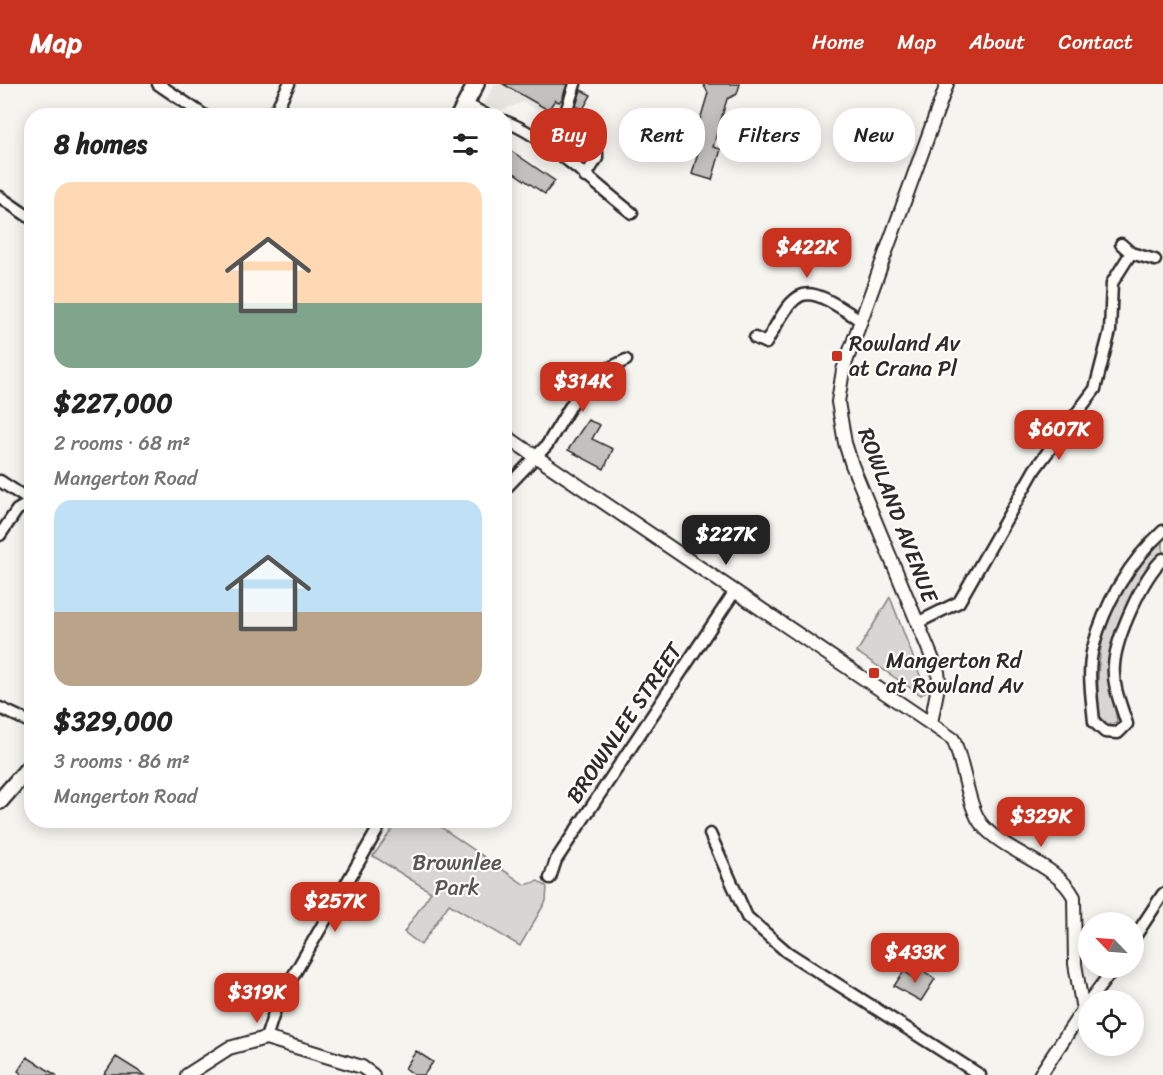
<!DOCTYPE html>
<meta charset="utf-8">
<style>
:root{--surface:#fff;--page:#f6f6f6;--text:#222;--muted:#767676;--accent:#c8321e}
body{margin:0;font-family:Sriracha,sans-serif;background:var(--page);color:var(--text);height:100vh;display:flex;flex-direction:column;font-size:22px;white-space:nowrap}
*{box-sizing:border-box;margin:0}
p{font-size:20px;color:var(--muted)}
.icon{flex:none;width:33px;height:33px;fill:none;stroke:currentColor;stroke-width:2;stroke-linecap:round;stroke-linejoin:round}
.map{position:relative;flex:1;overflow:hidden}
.panel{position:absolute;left:24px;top:24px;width:488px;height:720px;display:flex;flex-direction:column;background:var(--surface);border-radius:24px;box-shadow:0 3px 15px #0003}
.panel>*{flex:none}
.hud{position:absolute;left:530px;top:24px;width:543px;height:54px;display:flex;gap:12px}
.needle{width:39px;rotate:295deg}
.controls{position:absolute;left:1078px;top:828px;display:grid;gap:12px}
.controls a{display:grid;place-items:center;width:66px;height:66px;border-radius:50%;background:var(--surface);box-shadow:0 3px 15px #0003;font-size:30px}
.price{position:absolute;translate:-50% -51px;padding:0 14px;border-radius:12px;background:var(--accent);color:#fff;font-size:20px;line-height:39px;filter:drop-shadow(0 2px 3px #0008)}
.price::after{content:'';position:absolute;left:50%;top:36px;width:18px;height:14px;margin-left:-9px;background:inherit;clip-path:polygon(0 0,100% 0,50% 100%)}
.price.on{background:#222;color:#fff}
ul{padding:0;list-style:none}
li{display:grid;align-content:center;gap:12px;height:318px;padding:0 30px}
li span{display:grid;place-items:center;height:186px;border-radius:18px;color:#555}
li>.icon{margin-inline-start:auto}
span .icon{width:108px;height:108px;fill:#fffc;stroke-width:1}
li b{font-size:26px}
h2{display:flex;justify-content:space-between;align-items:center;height:72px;padding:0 30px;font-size:26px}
.tag{padding:0 21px;border-radius:24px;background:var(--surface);box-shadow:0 3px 15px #0003;font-size:21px;line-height:54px}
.tag.on{background:var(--accent);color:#fff}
header{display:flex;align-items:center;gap:36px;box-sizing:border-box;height:84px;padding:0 30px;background:var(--accent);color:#fff}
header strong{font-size:28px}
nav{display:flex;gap:33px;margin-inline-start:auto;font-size:21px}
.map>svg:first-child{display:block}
.built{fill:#e6e5e0}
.green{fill:#d7d6d2;stroke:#81807e;stroke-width:1.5}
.building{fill:#c2c1be;stroke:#2b2b2b;stroke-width:1.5}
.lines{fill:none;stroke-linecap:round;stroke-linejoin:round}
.minor-casing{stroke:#2b2b2b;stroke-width:15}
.tertiary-casing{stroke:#2b2b2b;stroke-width:16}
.primary-casing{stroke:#2b2b2b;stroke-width:20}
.minor{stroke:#fdfcf7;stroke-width:10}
.tertiary{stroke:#fdfcf7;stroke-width:12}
.primary{stroke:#fdfcf7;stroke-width:15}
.poi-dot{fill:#c8321e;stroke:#fdfcf7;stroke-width:2}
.labels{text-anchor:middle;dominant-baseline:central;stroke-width:4.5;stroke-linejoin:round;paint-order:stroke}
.poi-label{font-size:22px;fill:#2b2b2b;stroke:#fdfcf7;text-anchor:start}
.street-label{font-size:22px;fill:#2b2b2b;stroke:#fdfcf7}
.park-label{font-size:22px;fill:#565655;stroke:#fdfcf7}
</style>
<header>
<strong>Map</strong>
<nav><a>Home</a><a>Map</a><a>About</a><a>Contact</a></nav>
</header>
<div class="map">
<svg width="1163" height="991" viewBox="0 0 1163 991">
<rect width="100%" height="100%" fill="#f5f4ef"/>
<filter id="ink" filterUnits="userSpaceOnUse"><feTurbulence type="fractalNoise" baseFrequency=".0167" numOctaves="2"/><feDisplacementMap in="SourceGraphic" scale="12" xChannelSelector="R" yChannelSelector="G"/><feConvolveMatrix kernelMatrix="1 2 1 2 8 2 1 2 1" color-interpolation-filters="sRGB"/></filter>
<g filter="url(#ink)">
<path class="built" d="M495 0H578L558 38 523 18 505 25 483 22Z"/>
<path class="green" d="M1163 452V468C1138 494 1107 552 1108 589 1108 606 1116 622 1117 639L1108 640 1100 634C1091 566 1110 498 1163 452Z
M890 513 926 607 921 611 857 568Z
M398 737H432L525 801 538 797 547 803 546 817 520 862 449 820 421 861 404 848 431 808 373 772Z"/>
<path class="building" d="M503 0H567L562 15 559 18 555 16 548 26Z
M703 0H740L737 10 727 15 713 63 721 65 712 96 692 90 701 58 694 56 708 9Z
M581 6 591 11 583 25 576 22Z
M510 66 555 97 545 110 504 82V76Z
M588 336 600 341 592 355 613 365 604 385 568 366Z
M921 885 935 895 921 917 894 902 904 887 915 895Z
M416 967 433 978 424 991H415L405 984Z
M27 973 56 991H23L18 987Z
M116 973 145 991H104Z"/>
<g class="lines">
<defs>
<path id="minor" d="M158 0 205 32
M575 0 563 37 597 68V74L585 93
M466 20 488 32
M273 32 289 0
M504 37C543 50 598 103 632 129
M0 113 32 135
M1121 160 1131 169
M755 254 766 259C799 199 802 198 860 236
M0 397 32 418
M504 406 547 361 587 295 626 276
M1163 447C1130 477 1104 520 1093 564 1087 586 1092 615 1094 638L1105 648 1118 649 1127 640C1121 621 1112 601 1114 581 1116 553 1143 493 1163 475
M0 451 17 426 31 418
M917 539 959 518 1035 385 1095 305 1110 247 1112 199 1131 169 1155 176
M0 624 32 639
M710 750 747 833 787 868 980 991
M550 794 556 776 735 507
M1134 854 1163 810
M1090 916 1114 884
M266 954 277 920 383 736"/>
<path id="tertiary" d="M504 351 953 655C964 678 968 726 983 742 1008 770 1056 779 1074 813L1075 880 1083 926 1040 991
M931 639 939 597 938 588 852 381 845 359 838 318 843 286 947 0
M187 991 229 964 266 954 362 983 373 991"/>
<path id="primary" d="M459 32 476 0
M0 717 32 680"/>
</defs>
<use href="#minor" class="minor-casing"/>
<use href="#tertiary" class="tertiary-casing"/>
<use href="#primary" class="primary-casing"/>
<use href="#minor" class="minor"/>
<use href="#tertiary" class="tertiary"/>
<use href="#primary" class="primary"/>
</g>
</g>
<g class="poi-dot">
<rect x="831" y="266" width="12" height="12" rx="3"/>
<rect x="868" y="583" width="12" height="12" rx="3"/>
</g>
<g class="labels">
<g class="poi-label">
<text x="849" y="259">Rowland Av<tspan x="849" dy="25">at Crana Pl</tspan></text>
<text x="886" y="576">Mangerton Rd<tspan x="886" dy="25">at Rowland Av</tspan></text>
</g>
<g class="street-label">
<text transform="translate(898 431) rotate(69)">ROWLAND AVENUE</text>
<text transform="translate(624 639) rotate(-56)">BROWNLEE STREET</text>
</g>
<g class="park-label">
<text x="457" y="778">Brownlee<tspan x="457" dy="25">Park</tspan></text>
</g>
</g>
</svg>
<div class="controls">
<a><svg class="needle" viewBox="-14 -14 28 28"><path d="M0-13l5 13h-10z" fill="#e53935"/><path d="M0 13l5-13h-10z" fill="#767676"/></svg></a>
<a><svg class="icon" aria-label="locate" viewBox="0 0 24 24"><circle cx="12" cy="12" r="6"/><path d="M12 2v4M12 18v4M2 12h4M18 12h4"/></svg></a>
</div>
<b class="price" style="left:807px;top:195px">$422K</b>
<b class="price" style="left:583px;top:329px">$314K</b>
<b class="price" style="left:1059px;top:377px">$607K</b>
<b class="price on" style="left:726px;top:482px">$227K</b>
<b class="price" style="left:1041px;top:764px">$329K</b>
<b class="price" style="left:335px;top:849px">$257K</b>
<b class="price" style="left:915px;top:900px">$433K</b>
<b class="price" style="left:257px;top:940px">$319K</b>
<div class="hud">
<a class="tag on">Buy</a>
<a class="tag">Rent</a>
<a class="tag">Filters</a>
<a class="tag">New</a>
</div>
<section class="panel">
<h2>8 homes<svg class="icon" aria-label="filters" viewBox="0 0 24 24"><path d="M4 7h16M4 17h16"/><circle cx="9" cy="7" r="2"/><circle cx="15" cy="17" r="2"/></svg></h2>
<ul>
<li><span style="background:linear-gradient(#ffd9b3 65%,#7fa58c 0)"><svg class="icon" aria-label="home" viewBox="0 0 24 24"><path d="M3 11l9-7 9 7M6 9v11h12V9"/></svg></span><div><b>$227,000</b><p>2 rooms · 68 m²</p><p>Mangerton Road</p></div></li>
<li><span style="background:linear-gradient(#bfe0f5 60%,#b9a48a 0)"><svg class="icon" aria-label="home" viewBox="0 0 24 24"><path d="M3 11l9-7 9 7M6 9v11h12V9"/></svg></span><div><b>$329,000</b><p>3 rooms · 86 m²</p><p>Mangerton Road</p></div></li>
</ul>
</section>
</div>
